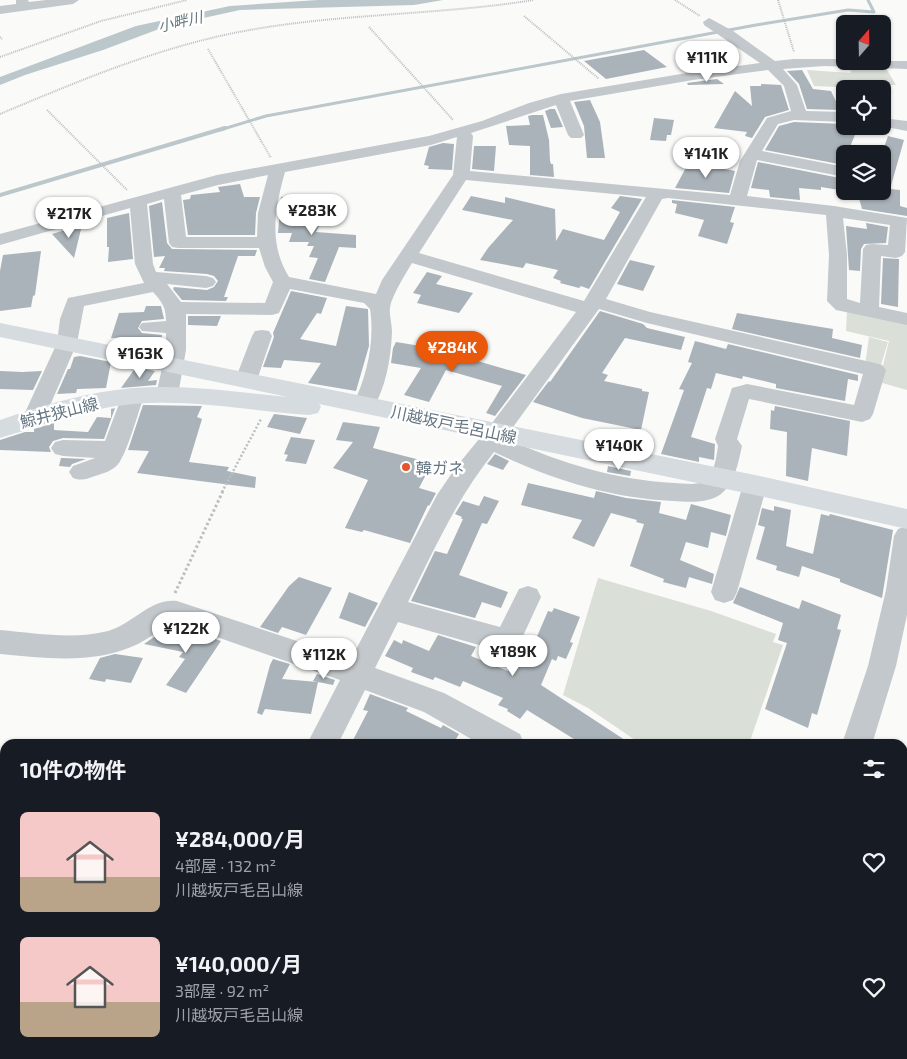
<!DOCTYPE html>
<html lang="ja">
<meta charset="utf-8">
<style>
:root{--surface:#171b24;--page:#20242c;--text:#f1f3f6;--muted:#9ea1a6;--accent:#ea580c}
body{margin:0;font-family:"Exo 2","Noto Sans JP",sans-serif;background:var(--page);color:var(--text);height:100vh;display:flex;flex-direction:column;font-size:19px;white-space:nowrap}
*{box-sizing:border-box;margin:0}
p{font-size:16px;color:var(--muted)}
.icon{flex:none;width:28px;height:28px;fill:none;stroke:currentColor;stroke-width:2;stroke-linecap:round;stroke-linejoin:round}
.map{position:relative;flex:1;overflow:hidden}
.drawer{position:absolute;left:0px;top:739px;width:908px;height:321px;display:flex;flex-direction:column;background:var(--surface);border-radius:15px 15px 0 0;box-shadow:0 1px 4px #0004}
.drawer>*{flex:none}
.needle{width:32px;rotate:20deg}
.tools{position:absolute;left:836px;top:15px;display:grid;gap:10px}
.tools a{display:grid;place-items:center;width:55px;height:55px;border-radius:8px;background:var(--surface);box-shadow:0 1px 4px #0004;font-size:25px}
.price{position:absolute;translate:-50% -42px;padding:0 11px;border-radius:18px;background:#fff;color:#222;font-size:16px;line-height:32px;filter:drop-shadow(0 1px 2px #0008)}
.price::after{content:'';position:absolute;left:50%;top:30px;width:15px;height:11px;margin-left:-8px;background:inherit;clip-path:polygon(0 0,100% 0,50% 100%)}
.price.active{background:var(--accent);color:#fff}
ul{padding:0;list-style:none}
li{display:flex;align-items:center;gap:15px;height:125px;padding:0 20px}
li span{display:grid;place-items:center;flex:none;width:140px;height:100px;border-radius:8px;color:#555}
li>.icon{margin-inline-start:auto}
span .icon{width:60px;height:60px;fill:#fffc;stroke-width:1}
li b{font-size:21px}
h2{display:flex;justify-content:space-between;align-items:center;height:60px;padding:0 20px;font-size:21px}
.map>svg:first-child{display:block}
.green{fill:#dadfd7}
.water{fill:#bbc7cb}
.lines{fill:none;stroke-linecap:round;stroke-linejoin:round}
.stream-far1{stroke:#bbc7cb;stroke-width:3}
.stream{stroke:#bbc7cb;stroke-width:4}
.building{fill:#aab3b9}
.path-far2{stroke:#bbbfc2;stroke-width:2;stroke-dasharray:1 1;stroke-linecap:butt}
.path-far1{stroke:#bbbfc2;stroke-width:2.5;stroke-dasharray:2 2;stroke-linecap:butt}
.path{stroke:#bbbfc2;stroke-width:3;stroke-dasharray:2.5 2.5;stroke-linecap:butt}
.minor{fill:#c3c8cc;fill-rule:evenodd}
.major{fill:#d6dbdf;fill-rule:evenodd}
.poi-dot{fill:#e4572e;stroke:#fff;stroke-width:2}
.labels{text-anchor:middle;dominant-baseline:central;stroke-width:5;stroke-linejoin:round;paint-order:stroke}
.far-water-label{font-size:15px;font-style:italic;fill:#60757c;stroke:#fff}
.street-label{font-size:16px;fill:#657683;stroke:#fff}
.poi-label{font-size:16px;fill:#657683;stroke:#fff;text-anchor:start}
</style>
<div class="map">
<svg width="907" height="1059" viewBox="0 0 907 1059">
<rect width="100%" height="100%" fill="#fafaf8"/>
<path class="green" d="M850 68 887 70 896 85H887L892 93H883L882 89 814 86 807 70 851 73Z
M847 310 907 322V390L879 382 889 341 846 331Z
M869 337 888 342 880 368 865 365Z
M598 578 711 611 776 634 773 642 783 645 749 744H641L588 708 563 695Z"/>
<path class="water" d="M318 0H443L414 5 240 10 167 26 103 50 25 75 0 85V77L136 26 230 6Z"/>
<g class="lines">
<path class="stream-far1" d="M220 130 266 116 756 25 848 10 874 12 868 0"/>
<path class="stream" d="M0 195 225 128"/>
</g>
<path class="building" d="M644 50 667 67 606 79 584 61Z
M802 70 813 89 831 91 840 110 807 109 799 84 787 71Z
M717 79 724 84 688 85 687 83Z
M761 84 781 85 789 110 765 117 752 138 745 136 747 132 714 128 735 91 752 106 750 86H761Z
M590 100 600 122 605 158H587L584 126 574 102Z
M550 109H555L563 127 551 128 545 111Z
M532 115H543L549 140 550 161 551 164H553L554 177 530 175V146L509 145 506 126 530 125 528 116Z
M654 118 674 120 671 135H667L666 141 650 140Z
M794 122 845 124 848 129 857 130 847 154H845L844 165 765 150 779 126Z
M888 136 904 140 890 189 900 190V206L907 208V216L862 209 857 191H882V153Z
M443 143 454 144 452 170 428 169 429 166 424 165 429 147Z
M474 146H496L494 171 472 169Z
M689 162 735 171 729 193 675 188Z
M758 162 845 179V191L821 187V190L799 188 800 200 770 197 769 190 751 188Z
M240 184 244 197H260L256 213 255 235H188L183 200 190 199 191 195 220 192 218 187Z
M301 196 298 212 325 214 316 232 356 235V248L339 247 325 282 309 279 318 258 309 257 314 246H307L309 242H289L292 233H278L281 197Z
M471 196 505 203V197L555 209 556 241 563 229 604 240 620 212 611 208 620 196 642 199 589 289 581 286 579 288 560 283 561 281 553 278 558 270 526 263 523 268 480 260 488 248 513 220 462 210Z
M672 200 735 207 730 222 734 223 727 244 698 236 704 220 675 213 677 204 672 203Z
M162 202 167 243 172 249 257 250 255 256H238L224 297H228L226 301 182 300 173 289 174 287 207 290 214 287 218 281 214 276 207 274 164 271 165 268H159L165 256 154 257 149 206Z
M129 213 133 259 108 262 109 247H107V218Z
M866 223 888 227 886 243 864 244 861 249 860 271 849 270 846 226 867 229Z
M82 225 74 258 52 234Z
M41 251 35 295 33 296 31 307 0 311V271L3 255Z
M883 258 899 259 898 307 881 304Z
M630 260 655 266 643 291 617 284Z
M427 272 442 276 436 284 473 293 459 313 417 303 421 295 413 293Z
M291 291 327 298 321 314 317 313 300 339 336 346 346 306 368 309 369 346 356 391 308 383 321 363 284 360 281 368 263 367 274 337 273 333Z
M146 306H161L164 319 142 321 138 328 142 333 162 335 161 341 144 342 145 337 111 338 119 313 144 312Z
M600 311 643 324 647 328 685 337 681 350 625 338 602 373 608 375 604 381 642 389V391L649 392 641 430 582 418 533 402 549 381 550 382Z
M737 313 833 329 832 338 862 345 860 358 732 329Z
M188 316H221L217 326 188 325Z
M695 341 726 349 728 344 858 375V381L848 379 845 401 776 388V384L743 376 742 379 716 373 711 389 707 388 691 437 715 444 714 460 699 457V462L661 454 684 390 679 389 692 363 688 362Z
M396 342 445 350 442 357 474 360 526 375 495 416 486 413 502 386 446 370 429 402 404 395 421 368 391 363 393 348Z
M80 356 111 362 106 388 77 389 76 393 57 394 68 369H70L74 357Z
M136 367 155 371 148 381 157 380 156 385 121 388Z
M0 371 22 372 42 371 33 390 0 389Z
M143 405 202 406 197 417 202 419 189 462 229 467 227 471 256 477 255 488 137 473 149 451 128 450Z
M775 406 850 421 847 456 812 448 808 481 786 476 787 432 770 429 771 410 774 411Z
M115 408 104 439 63 438 53 441 49 447 51 452 0 450V440L25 432H34V429L54 423V430L88 432 97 417 111 418V409Z
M274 414 307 418 300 434 267 427Z
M343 422 380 427 373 448 432 463 419 488 436 493 429 506 428 505 410 543 364 530 362 532 345 528 368 480 333 468 353 442 336 440Z
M291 437 315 440 306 464 285 461 288 455 284 454Z
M495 454 509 461 503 470 487 464Z
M61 458H63L86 459 72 464 70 467 59 466Z
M608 466 631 471 630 476 607 472Z
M528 483 594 498 596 491 626 498 661 502 659 513 686 520 691 504 731 515 726 536 711 532 708 548 686 542 680 560 714 574 712 584 689 577 686 588 663 582 664 579 630 566 644 524 636 522 637 520 611 513 594 547 572 538 582 520 521 505Z
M484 496 499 501 487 524 482 523 459 575 508 592 501 608 482 602 475 618 411 601 435 551 447 554 463 519H461L462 517 455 514 463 501 479 506Z
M774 506 791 510 786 546 813 554 821 514 829 516 830 514 893 530 882 598 840 582V579L802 566 799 577 776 570 777 566 756 559 765 527 758 525 762 508 774 511Z
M299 577 332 588 306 635 282 627 278 633 260 627 289 586Z
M740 587 799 609 802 600 841 615 837 629 841 630 817 715 812 713 808 728 765 709 787 643 778 640 783 623 733 603Z
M349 592 378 603 365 627 339 618Z
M554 608 580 617 570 642 573 643 566 659 558 656 556 661 552 659 541 685 631 744H582L527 710 520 719 507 711 508 709 498 705 503 698 463 681 460 687 435 677 433 680 411 672 413 668 385 656 394 640 402 644 403 640 429 651 438 635 476 647 471 656 508 671 517 651 529 655 548 611 552 612Z
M167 628 185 632 187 629 221 641 186 693 166 685 185 659 179 657 183 652 144 644Z
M115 654 143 658 131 683 106 679 105 682 89 679 100 658Z
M273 659 290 664 282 679 318 682 311 714 265 709 262 715 257 713 270 665Z
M317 674 335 680 333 685 313 681Z
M370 694 408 708 406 711 441 728 443 725 459 734 453 744H351L368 711 363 710Z"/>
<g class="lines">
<path class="path-far2" d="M675 0 700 16
M778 0 794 52
M524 16 599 79
M369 27 453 120
M0 37 2 39
M208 49 271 158
M0 57 101 21 187 0
M47 110 127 190
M0 114C74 83 149 51 229 34 329 13 433 16 534 0"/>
<path class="path-far1" d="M222 492 261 419"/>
<path class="path" d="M175 593 223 491"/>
<path class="minor" d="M16 0H28L29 2 46 0H79L73 4 0 14V6L16 4Z
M709 18 733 31 775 61 794 59H845V61H907V69L824 66 783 69 797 85 806 111 845 112V122L794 120 778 124 762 151 845 167V177L757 160 747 196 834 206 907 218 905 252 902 256 896 258 881 256 879 307 907 313V325L836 310 827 301 829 255 826 215 668 198 662 199 606 299 650 312 875 363 882 365 886 370 873 414 870 419 862 422 749 399 737 439 742 446C738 463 735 483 721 494 707 504 688 502 673 501 609 498 551 479 494 452 456 500 435 548 408 602L500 627 519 589 528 586 537 589 541 597 517 649 507 653 398 622 375 668 444 693 520 734 524 744H480L424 712 365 690 338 744H307L340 680 177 623H171C160 630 149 638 138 644 94 665 46 658 0 654V630C35 633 73 640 108 631 133 624 150 598 177 601L351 659 437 495 456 467 489 427 576 312 412 263C406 273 391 297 390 308 389 315 392 324 392 332 391 358 386 388 372 410L364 413 356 410 353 405C367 376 375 341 370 309L364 303 290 289 279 313 272 315 186 314V350L178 395 175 400 167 402 159 400 156 395 166 350V333L142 331 139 327 142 323 166 321C166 307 162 302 153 292L84 306 77 343 45 417 42 422 34 425 26 422 23 417 57 343 60 319 68 298 144 283 135 264 130 208 0 245V234L217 175 429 136 482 121 529 103 561 94 693 72 760 63 704 25 703 22ZM768 70 784 86 791 111 767 118 740 161 730 195 470 171 473 136 471 133 556 105 568 135 571 138H581L584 135 570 101 693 80ZM457 137 453 175 382 280 376 294 289 277C268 243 275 208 285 172L431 145ZM268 175 258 213 257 237H186L181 195 218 185ZM466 180 646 197 584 301 419 253ZM164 199 169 243 172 247 178 248H259L265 267 273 282 265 303 181 302 167 284 206 288 213 286 216 282 213 278 206 276 156 272 153 264 147 204ZM843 218 890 225 888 245 872 244 866 245 863 249 860 303 847 299V255ZM599 309 647 323 863 374 854 405 747 384 732 388 715 439 718 446C716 458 715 473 704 481 697 486 683 483 674 483 614 480 560 463 505 438Z
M882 118 907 121V131L881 126H882Z
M262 330 269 331 272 336 257 380 254 385 246 387 238 385 235 380 252 336 255 331Z
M133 389 141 391 144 396C138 413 128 450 119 463 113 471 104 473 95 476 87 479 82 481 73 478L69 472 73 466 95 458 63 456 55 454 51 448 55 442 63 440 105 441 122 396 125 391Z
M755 476 763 479 767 485 737 592 733 600 724 603 715 600 711 592 743 485 747 479Z
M907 526V615L896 666 872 744H842L868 666 886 590 894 536 898 529Z
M902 756 907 758V788L902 786Z
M156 1055H194L193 1059H155Z
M302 1055H343L341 1059H300Z
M638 1055H676V1059H638Z"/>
<path class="major" d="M0 323 755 475 907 509V529L755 495 319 404 321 407 318 413 309 415C251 411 192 399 133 404 87 408 44 425 0 438V420C43 405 87 392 133 388 184 384 237 392 288 397L0 337Z"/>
</g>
<circle class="poi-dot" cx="406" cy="467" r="5"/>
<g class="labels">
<g class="far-water-label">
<text transform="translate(180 21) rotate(-13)">小畔川</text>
</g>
<g class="street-label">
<text transform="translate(59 412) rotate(-14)">鯨井狭山線</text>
<text transform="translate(454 424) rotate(12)">川越坂戸毛呂山線</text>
</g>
<g class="poi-label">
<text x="416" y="467">韓ガネ</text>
</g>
</g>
</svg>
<div class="tools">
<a><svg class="needle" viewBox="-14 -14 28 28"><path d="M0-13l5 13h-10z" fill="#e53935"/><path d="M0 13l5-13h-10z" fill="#9ea1a6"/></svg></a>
<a><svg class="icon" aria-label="locate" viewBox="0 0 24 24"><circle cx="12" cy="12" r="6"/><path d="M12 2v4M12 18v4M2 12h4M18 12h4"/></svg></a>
<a><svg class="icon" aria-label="layers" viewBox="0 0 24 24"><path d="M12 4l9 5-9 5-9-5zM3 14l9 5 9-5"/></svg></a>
</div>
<b class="price" style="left:707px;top:83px">¥111K</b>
<b class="price" style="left:706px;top:179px">¥141K</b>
<b class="price" style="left:312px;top:236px">¥283K</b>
<b class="price" style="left:69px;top:239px">¥217K</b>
<b class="price active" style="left:452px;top:373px">¥284K</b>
<b class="price" style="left:140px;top:379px">¥163K</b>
<b class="price" style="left:619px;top:471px">¥140K</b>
<b class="price" style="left:186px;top:654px">¥122K</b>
<b class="price" style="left:513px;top:677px">¥189K</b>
<b class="price" style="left:324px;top:680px">¥112K</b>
<section class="drawer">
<h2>10件の物件<svg class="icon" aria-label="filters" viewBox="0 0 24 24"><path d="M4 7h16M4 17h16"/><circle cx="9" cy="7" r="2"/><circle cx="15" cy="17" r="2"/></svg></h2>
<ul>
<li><span style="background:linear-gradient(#f6c9c9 65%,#b9a48a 0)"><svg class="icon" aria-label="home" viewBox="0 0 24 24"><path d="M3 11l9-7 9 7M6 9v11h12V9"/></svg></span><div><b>¥284,000/月</b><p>4部屋 · 132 m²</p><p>川越坂戸毛呂山線</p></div><svg class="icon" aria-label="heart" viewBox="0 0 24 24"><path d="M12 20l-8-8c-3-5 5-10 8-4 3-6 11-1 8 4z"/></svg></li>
<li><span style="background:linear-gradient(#f6c9c9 65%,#b9a48a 0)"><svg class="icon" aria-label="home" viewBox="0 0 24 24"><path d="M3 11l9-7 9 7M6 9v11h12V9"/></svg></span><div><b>¥140,000/月</b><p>3部屋 · 92 m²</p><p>川越坂戸毛呂山線</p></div><svg class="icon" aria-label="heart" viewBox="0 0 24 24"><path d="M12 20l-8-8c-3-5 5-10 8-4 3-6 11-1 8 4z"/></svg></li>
</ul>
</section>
</div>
